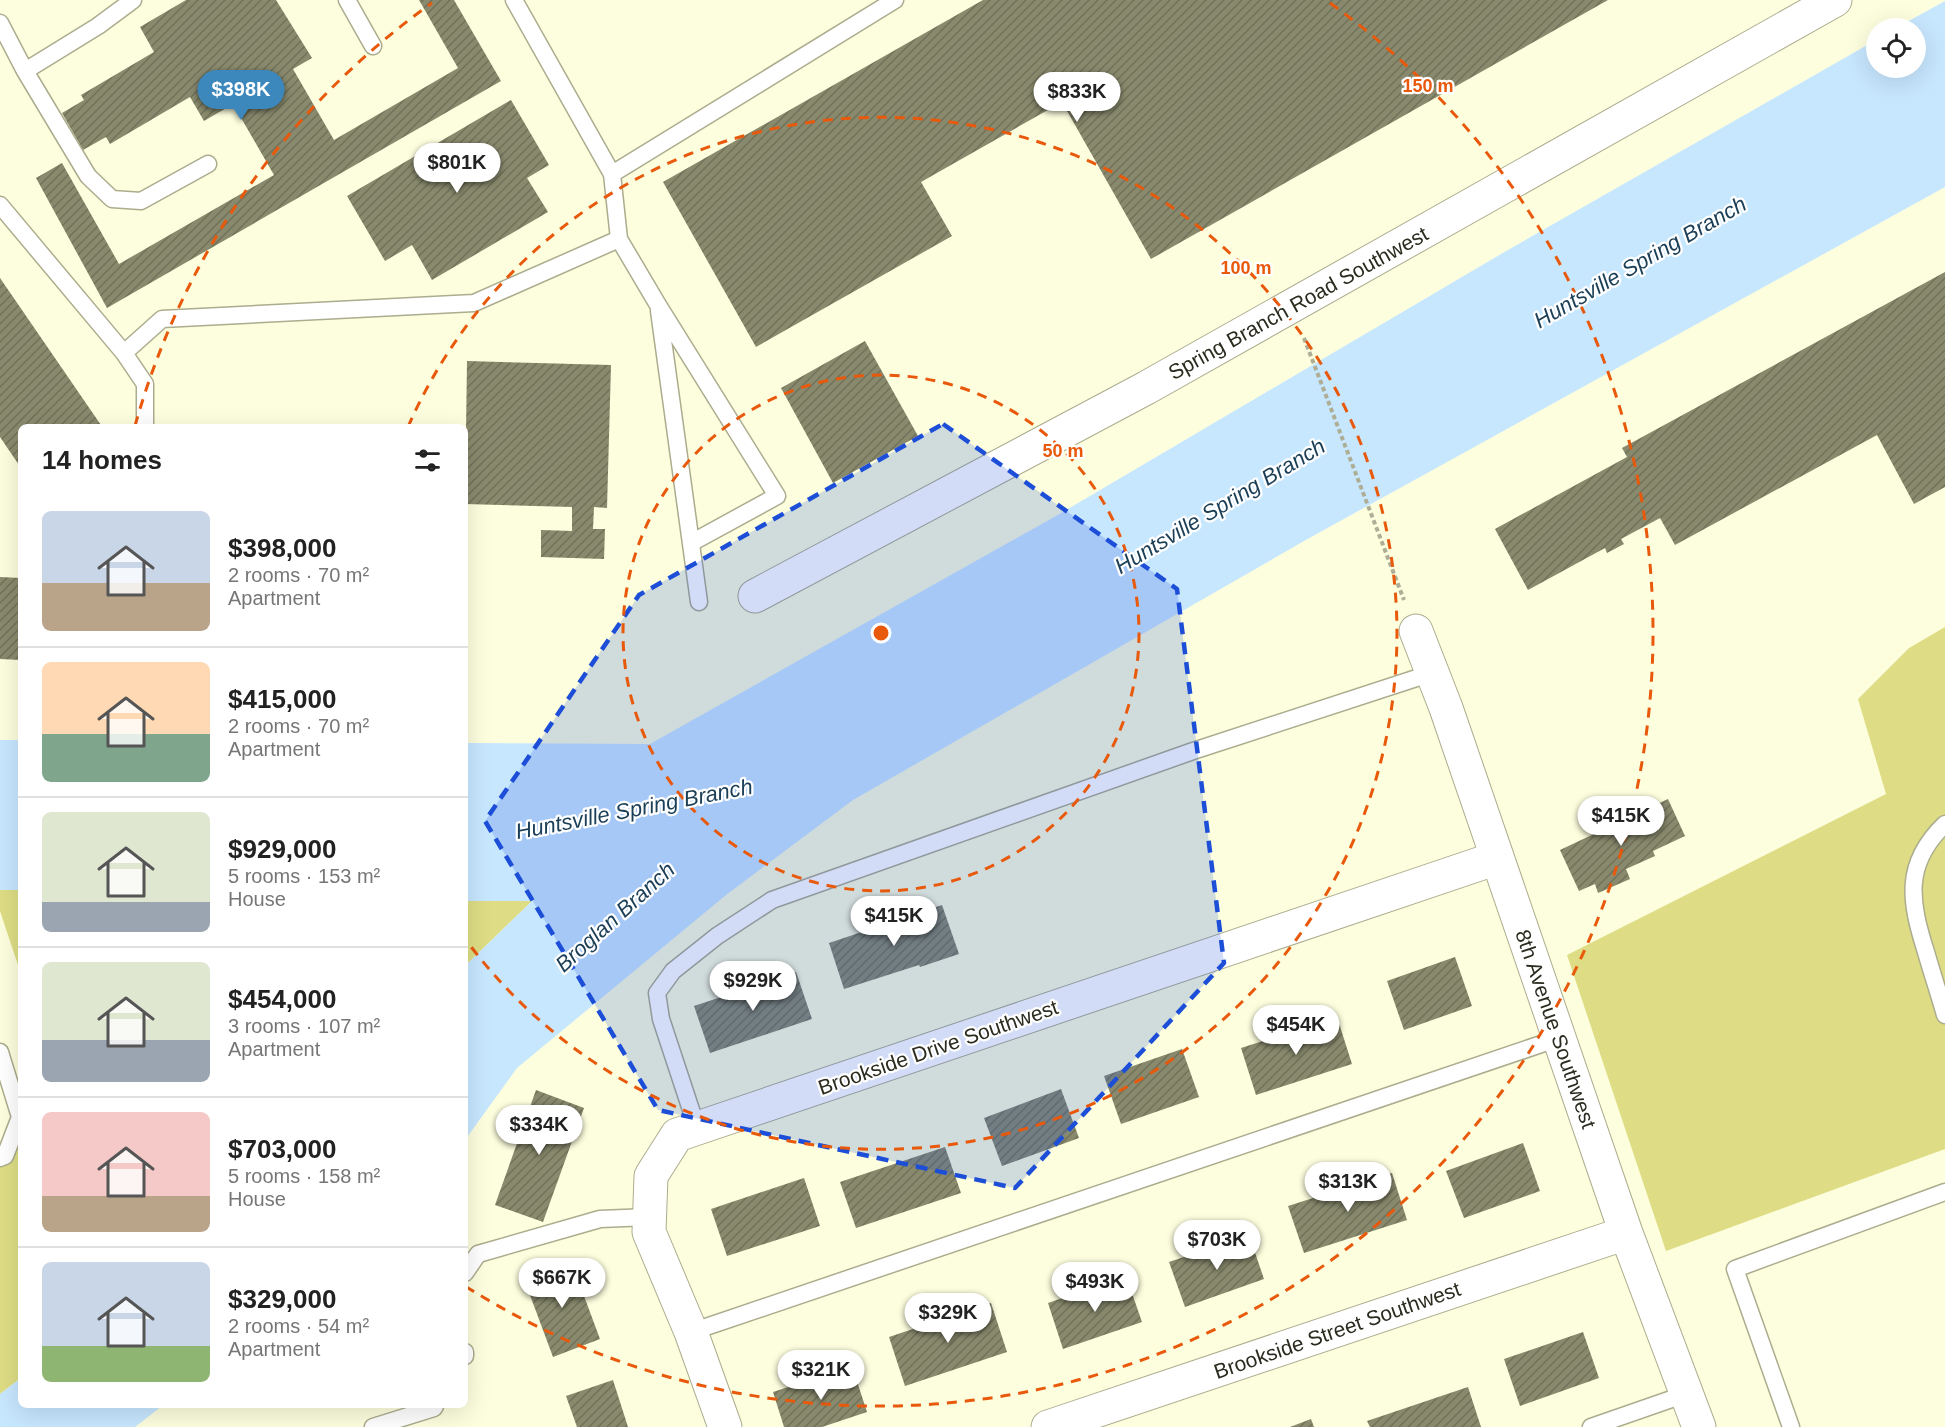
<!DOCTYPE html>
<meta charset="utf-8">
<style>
:root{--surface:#fff;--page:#f2f2f2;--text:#222;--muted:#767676;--line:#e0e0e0;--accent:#3c87bb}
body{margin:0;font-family:Helvetica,sans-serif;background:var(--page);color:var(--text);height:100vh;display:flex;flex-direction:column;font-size:22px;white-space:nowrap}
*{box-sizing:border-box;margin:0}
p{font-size:20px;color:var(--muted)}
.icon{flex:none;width:33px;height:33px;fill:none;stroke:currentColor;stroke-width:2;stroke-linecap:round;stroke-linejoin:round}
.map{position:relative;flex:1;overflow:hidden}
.sheet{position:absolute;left:18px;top:424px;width:450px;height:984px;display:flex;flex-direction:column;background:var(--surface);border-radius:9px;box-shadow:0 6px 24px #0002}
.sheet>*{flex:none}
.buttons{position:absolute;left:1866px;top:18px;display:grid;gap:12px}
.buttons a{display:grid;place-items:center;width:60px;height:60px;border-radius:50%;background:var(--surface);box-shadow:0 6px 24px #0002;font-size:30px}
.price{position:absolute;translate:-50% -51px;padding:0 14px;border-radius:21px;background:#fff;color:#222;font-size:20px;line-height:39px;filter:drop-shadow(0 2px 3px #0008)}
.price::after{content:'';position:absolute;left:50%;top:36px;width:18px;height:14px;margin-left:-9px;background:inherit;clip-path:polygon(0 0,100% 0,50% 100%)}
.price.current{background:var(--accent);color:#fff}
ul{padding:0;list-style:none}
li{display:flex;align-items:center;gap:18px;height:150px;padding:0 24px}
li+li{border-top:2px solid var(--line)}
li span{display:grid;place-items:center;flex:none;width:168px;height:120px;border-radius:9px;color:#555}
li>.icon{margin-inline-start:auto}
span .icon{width:72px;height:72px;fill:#fffc;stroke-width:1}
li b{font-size:26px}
h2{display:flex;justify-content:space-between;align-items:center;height:72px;padding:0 24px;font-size:26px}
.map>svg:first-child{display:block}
.grass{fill:#dedd85}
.water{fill:#c7e7ff}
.building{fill:url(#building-hatch)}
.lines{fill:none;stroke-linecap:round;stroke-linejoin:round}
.lane-casing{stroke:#acac8e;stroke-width:19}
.street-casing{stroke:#acac8e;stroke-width:35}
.path{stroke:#aeae96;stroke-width:4;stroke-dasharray:4.5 3;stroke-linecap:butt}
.lane{stroke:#fff;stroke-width:16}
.street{stroke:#fff;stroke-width:33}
.marked{fill:#1d4ed8;fill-opacity:0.2;stroke:#1d4ed8;stroke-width:4.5;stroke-dasharray:12 8;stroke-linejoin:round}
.ring{fill:none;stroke:#e8590c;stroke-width:3;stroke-dasharray:10 8}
.labels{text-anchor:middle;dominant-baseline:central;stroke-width:4.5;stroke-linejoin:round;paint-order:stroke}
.street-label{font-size:21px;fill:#2b2b1f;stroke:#fff}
.water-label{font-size:22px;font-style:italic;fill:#1b3f57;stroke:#fff}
.centre{fill:#e8590c;stroke:#fff;stroke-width:3}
.ring-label{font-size:18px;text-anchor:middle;font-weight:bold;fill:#e8590c;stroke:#fff;stroke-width:4.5;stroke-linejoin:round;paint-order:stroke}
</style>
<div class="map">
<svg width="1945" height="1427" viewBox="0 0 1945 1427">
<defs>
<pattern id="building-hatch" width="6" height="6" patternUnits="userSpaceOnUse" patternTransform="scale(1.5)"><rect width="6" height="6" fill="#898a6d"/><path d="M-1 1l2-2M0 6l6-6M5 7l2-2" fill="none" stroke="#707159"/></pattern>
</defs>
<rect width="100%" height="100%" fill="#fdfede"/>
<path class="grass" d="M1945 627V1149L1666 1251 1567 955 1886 794 1858 699 1909 648Z
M0 890H21V974L0 911Z
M533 900 465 966V901Z
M21 1137V1378L0 1394V1146Z"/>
<path class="water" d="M1945 1V187L1304 541 853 800 726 895 517 1068 465 1140V966L532 901H465V743L650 744 1056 516 1501 254 1876 40V68H1916V28H1896Z
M0 740H21V890H0Z
M21 1378V1406H162L135 1427H0V1394Z"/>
<path class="building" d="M186 0H276L312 58 293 69 334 140 458 68 419 0H454L501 81 107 308 36 178 62 163 119 264 274 175 233 104 204 121 190 97 110 144 106 137 83 150 62 113 84 100 81 95 154 52 140 27Z
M983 0H1608L1151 259 1062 102 921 182 952 236 756 347 663 182Z
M511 100 549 165 527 178 548 212 432 280 412 245 385 261 347 196Z
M1945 272V487L1914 504 1877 435 1675 545 1660 518 1621 539 1624 544 1607 553 1605 548 1528 590 1495 529 1627 457 1622 448Z
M0 278 103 428H21V468L0 437Z
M865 341 918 436 833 483 781 388Z
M467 361 611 365 607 508 594 507 593 529H605L604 559 541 557V530L572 531V507L465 504Z
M0 577 21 578V660L0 659Z
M1668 799 1685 836 1653 851 1655 856 1626 869 1630 879 1598 893 1595 884 1579 891 1560 850Z
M942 905 959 954 920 967 919 965 844 989 829 943Z
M1455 957 1472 1006 1404 1030 1387 981Z
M796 972 812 1019 710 1053 694 1006Z
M1337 1017 1352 1064 1256 1095 1241 1048Z
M1182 1049 1199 1097 1121 1124 1104 1076Z
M1061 1089 1079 1138 1002 1166 984 1118Z
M536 1090 584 1108 543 1222 495 1205Z
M1523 1143 1540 1191 1464 1218 1446 1171Z
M945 1147 961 1193 856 1228 840 1182Z
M1392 1173 1407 1220 1304 1253 1288 1206Z
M804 1178 820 1226 727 1256 711 1209Z
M1249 1235 1264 1279 1185 1307 1169 1262Z
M571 1261 600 1339 553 1357 524 1279Z
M1126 1276 1142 1322 1063 1349 1048 1303Z
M991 1303 1007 1352 905 1386 889 1337Z
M1583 1332 1599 1378 1520 1406 1504 1359Z
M852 1366 867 1412 822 1427H784L773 1392Z
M613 1380 628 1427H577L566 1396Z
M1468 1387 1481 1427H1370L1367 1421Z
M1311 1419 1314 1427H1290Z"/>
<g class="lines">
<defs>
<path id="lane" d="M347 0 373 46
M514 0 612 174 895 0
M0 23 25 71 98 26 133 0
M25 71 88 176 112 199 141 201 208 164
M612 174 619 239 658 305 777 496 691 543
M0 205 124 353
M659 311 699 602
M145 428V384L124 353 162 319 474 303 619 239
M1945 824C1903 864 1910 902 1926 952 1932 973 1939 994 1945 1015
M0 1052 20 1117 5 1156 0 1158
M697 1128 661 1019 657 993 673 971 717 936 772 900 1193 751 1432 673
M465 1273 478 1254 600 1219 649 1217
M691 1332 1559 1038
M465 1352V1356
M373 1427 434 1408 435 1406
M1591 1427 1686 1394
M1791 1427 1735 1269 1945 1192"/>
<path id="street" d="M755 596 1146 388 1835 0
M1416 631 1446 708 1626 1233 1699 1427
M725 1427 691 1332 649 1232 651 1176 677 1135 1497 858
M1048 1427 1626 1233"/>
</defs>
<use href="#lane" class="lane-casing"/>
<use href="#street" class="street-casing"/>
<path class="path" d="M1304 338 1404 600"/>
<use href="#lane" class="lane"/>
<use href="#street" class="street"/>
</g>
<path class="marked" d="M943 424 1177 589 1224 963 1015 1188 658 1110 485 821 639 595Z"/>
<g class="ring">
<circle cx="881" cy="633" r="258"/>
<path d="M408 427A516 516 0 1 1 466 940"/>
<path d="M135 426A774 774 0 0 1 432 3M1330 3A774 774 0 0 1 465 1286"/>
</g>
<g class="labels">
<g class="street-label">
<text transform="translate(1298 303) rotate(-29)">Spring Branch Road Southwest</text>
<text transform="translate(1556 1029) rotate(71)">8th Avenue Southwest</text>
<text transform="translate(938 1047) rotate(-19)">Brookside Drive Southwest</text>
<text transform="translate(1337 1330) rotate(-19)">Brookside Street Southwest</text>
</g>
<g class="water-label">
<text transform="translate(1640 262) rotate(-30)">Huntsville Spring Branch</text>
<text transform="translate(1220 506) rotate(-31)">Huntsville Spring Branch</text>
<text transform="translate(634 809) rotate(-11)">Huntsville Spring Branch</text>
<text transform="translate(615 917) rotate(-42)">Broglan Branch</text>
</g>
</g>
<circle cx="881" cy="633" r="9" class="centre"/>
<g class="ring-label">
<text x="1428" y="92">150 m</text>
<text x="1246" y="274">100 m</text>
<text x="1063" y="457">50 m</text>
</g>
</svg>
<div class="buttons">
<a><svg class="icon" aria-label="locate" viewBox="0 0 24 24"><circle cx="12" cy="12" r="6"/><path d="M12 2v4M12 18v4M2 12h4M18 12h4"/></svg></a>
</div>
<b class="price current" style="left:241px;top:121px">$398K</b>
<b class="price" style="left:1077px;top:123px">$833K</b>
<b class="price" style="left:457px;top:194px">$801K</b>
<b class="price" style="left:1621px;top:847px">$415K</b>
<b class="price" style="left:894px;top:947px">$415K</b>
<b class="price" style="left:753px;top:1012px">$929K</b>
<b class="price" style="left:1296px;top:1056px">$454K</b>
<b class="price" style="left:539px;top:1156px">$334K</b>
<b class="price" style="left:1348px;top:1213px">$313K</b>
<b class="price" style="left:1217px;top:1271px">$703K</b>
<b class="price" style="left:562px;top:1309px">$667K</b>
<b class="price" style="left:1095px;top:1313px">$493K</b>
<b class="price" style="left:948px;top:1344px">$329K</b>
<b class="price" style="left:821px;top:1401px">$321K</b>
<section class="sheet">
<h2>14 homes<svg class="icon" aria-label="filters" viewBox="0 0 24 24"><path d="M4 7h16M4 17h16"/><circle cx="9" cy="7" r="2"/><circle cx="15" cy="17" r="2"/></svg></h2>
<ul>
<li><span style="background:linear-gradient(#c9d6e8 60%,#b9a48a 0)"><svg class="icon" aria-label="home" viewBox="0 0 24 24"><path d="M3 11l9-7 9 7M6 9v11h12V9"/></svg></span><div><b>$398,000</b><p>2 rooms · 70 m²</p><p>Apartment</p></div></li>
<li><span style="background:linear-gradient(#ffd9b3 60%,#7fa58c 0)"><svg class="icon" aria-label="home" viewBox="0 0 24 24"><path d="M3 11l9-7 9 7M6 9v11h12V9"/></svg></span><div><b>$415,000</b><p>2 rooms · 70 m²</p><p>Apartment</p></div></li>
<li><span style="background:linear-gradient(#dfe7d0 75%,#9aa5b1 0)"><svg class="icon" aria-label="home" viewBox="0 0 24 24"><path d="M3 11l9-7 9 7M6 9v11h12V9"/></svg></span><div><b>$929,000</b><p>5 rooms · 153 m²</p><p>House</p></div></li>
<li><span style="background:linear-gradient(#dfe7d0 65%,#9aa5b1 0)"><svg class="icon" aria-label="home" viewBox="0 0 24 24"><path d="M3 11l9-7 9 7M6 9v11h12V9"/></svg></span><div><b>$454,000</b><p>3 rooms · 107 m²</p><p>Apartment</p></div></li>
<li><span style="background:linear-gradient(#f6c9c9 70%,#b9a48a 0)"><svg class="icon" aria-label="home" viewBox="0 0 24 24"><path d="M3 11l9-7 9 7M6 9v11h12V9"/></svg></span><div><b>$703,000</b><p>5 rooms · 158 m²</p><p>House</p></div></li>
<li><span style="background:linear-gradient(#c9d6e8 70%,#8fb573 0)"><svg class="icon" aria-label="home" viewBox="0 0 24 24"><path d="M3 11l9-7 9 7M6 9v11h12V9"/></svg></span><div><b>$329,000</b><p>2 rooms · 54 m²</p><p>Apartment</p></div></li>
</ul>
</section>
</div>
